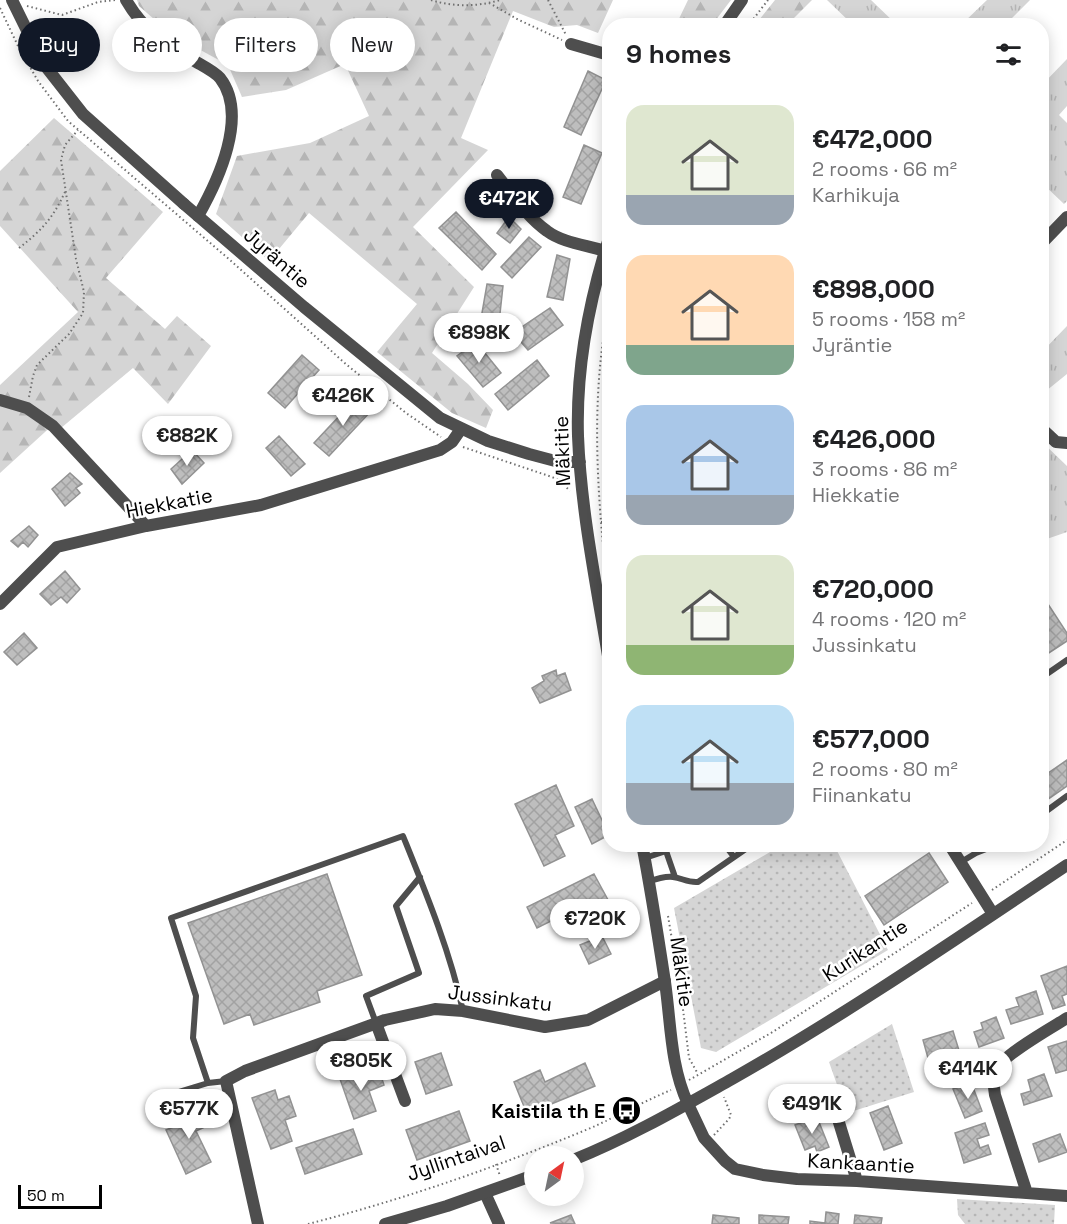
<!DOCTYPE html>
<meta charset="utf-8">
<style>
:root{--surface:#fff;--page:#f2f2f2;--text:#202124;--muted:#757577;--accent:#111827}
body{margin:0;font-family:"Space Grotesk",sans-serif;background:var(--page);color:var(--text);height:100vh;display:flex;flex-direction:column;font-size:22px;white-space:nowrap}
*{box-sizing:border-box;margin:0}
p{font-size:20px;color:var(--muted)}
.icon{flex:none;width:33px;height:33px;fill:none;stroke:currentColor;stroke-width:2;stroke-linecap:round;stroke-linejoin:round}
.map{position:relative;flex:1;overflow:hidden}
.details{position:absolute;left:602px;top:18px;width:447px;height:834px;display:flex;flex-direction:column;background:var(--surface);border-radius:24px;box-shadow:0 3px 15px #0003}
.details>*{flex:none}
.banner{position:absolute;left:18px;top:18px;width:494px;height:54px;display:flex;gap:12px}
.needle{width:39px;rotate:33deg}
.buttons{position:absolute;left:524px;top:1146px;display:grid;gap:12px}
.buttons a{display:grid;place-items:center;width:60px;height:60px;border-radius:50%;background:var(--surface);box-shadow:0 3px 15px #0003;font-size:30px}
.scale{position:absolute;left:18px;bottom:15px;width:84px;box-sizing:border-box;padding-left:6px;border:3px solid #000;border-top:0;font-size:16px;line-height:21px;white-space:nowrap;color:#000;-webkit-text-stroke:4px #fff;paint-order:stroke}
.price{position:absolute;translate:-50% -51px;padding:0 14px;border-radius:21px;background:#fff;color:#222;font-size:20px;line-height:39px;filter:drop-shadow(0 2px 3px #0008)}
.price::after{content:'';position:absolute;left:50%;top:36px;width:18px;height:14px;margin-left:-9px;background:inherit;clip-path:polygon(0 0,100% 0,50% 100%)}
.price.on{background:var(--accent);color:#fff}
ul{padding:0;list-style:none}
li{display:flex;align-items:center;gap:18px;height:150px;padding:0 24px}
li span{display:grid;place-items:center;flex:none;width:168px;height:120px;border-radius:18px;color:#555}
li>.icon{margin-inline-start:auto}
span .icon{width:72px;height:72px;fill:#fffc;stroke-width:1}
li b{font-size:26px}
h2{display:flex;justify-content:space-between;align-items:center;height:72px;padding:0 24px;font-size:26px}
.chip{padding:0 21px;border-radius:27px;background:var(--surface);box-shadow:0 3px 15px #0003;font-size:21px;line-height:54px}
.chip.on{background:var(--accent);color:#fff}
.map>svg:first-child{display:block}
.grass{fill:url(#grass-dots)}
.forest{fill:url(#forest-firs)}
.park{fill:url(#park-tufts)}
.building{fill:url(#building-cross-hatch);stroke:#929292;stroke-width:1.5}
.lines{fill:none;stroke-linecap:round;stroke-linejoin:round}
.path{stroke:#707070;stroke-width:2;stroke-dasharray:1.5 3;stroke-linecap:butt}
.service{stroke:#4e4e4e;stroke-width:6}
.minor{stroke:#4e4e4e;stroke-width:12}
.tertiary{stroke:#4e4e4e;stroke-width:12}
.labels{text-anchor:middle;dominant-baseline:central;stroke-width:5;stroke-linejoin:round;paint-order:stroke}
.street-label{font-size:20px;fill:#000;stroke:#fff}
.poi-label{font-size:20px;font-weight:bold;fill:#000;stroke:#fff;text-anchor:end}
</style>
<div class="map">
<svg width="1067" height="1224" viewBox="0 0 1067 1224">
<defs>
<pattern id="grass-dots" width="8" height="8" patternUnits="userSpaceOnUse" patternTransform="scale(1.5)"><rect width="8" height="8" fill="#d5d5d5"/><path d="M2 2h.1M6 6h.1" fill="none" stroke="#b5b5b5" stroke-width="1.8" stroke-linecap="round"/></pattern>
<pattern id="forest-firs" width="22" height="20" patternUnits="userSpaceOnUse" patternTransform="scale(1.5)"><rect width="22" height="20" fill="#d5d5d5"/><path d="M5 1l3.5 6h-7zM16 11l3.5 6h-7z" fill="#b5b5b5"/></pattern>
<pattern id="park-tufts" width="24" height="20" patternUnits="userSpaceOnUse" patternTransform="scale(1.5)"><rect width="24" height="20" fill="#d5d5d5"/><path d="M3 7l-1-3M5 7V3M7 7l1-3M15 17l-1-3M17 17v-4M19 17l1-3" fill="none" stroke="#b5b5b5"/></pattern>
<pattern id="building-cross-hatch" width="8" height="8" patternUnits="userSpaceOnUse" patternTransform="scale(1.5)"><rect width="8" height="8" fill="#bebebe"/><path d="M0 0l8 8M0 8l8-8" fill="none" stroke="#a2a2a2"/></pattern>
</defs>
<rect width="100%" height="100%" fill="#fff"/>
<path class="grass" d="M782 845H834L888 950 716 1052 701 1048 674 908Z
M892 1024 914 1092 847 1113 829 1062Z
M957 1199 1055 1205 1054 1224H965L958 1215Z"/>
<path class="forest" d="M137 0H613L598 33 577 25 554 27 513 11 461 138 488 150 413 227 474 287 432 353 468 384 493 410 486 428 452 413 377 352 417 304 309 213 269 261 216 214 237 156 310 143 369 116 345 64 286 90 242 97 228 65 171 34 139 6Z
M688 0H731L712 25H676Z
M775 0H812L787 25H755Z
M54 118 163 212 106 278 165 329 177 316 211 346 168 404 133 368 61 428 56 422 0 473V385L78 312 0 226V171Z"/>
<path class="park" d="M827 0H871L897 25H853Z
M987 0H1030L1005 25H961Z
M1067 59V106L1059 115 1067 123V201L1064 204 1041 182V86Z
M1067 326V374L1041 395V353Z
M1041 441 1067 466V532L1041 541Z"/>
<path class="building" d="M588 71 606 80 581 135 564 127Z
M584 145 602 153 581 204 563 197Z
M480 189 489 198 476 213 466 202Z
M456 212 496 254 482 270 439 228Z
M509 217 521 229 510 243 497 233Z
M529 237 541 247 512 278 501 267Z
M557 255 570 259 563 300 547 297Z
M487 284 503 286 498 332 479 330Z
M550 308 563 325 528 350 513 333Z
M476 342 501 373 483 387 457 356Z
M302 355 319 370 285 408 268 393Z
M537 360 549 376 508 410 495 394Z
M357 397 372 410 329 456 314 443Z
M279 436 305 464 291 476 266 448Z
M192 450 204 463 182 484 171 469Z
M70 473 82 484 76 488 80 493 65 506 52 489Z
M29 526 38 535 28 547 23 542 18 547 11 541Z
M65 571 80 589 67 603 61 597 51 605 40 594Z
M1046 601 1067 633V641L1041 658V605Z
M24 633 37 648 17 665 4 652Z
M556 670 557 676 565 673 571 690 540 703 532 688 544 681 542 676Z
M1067 760V786L1041 804V778Z
M556 785 574 826 555 835 565 856 544 866 515 804Z
M592 799 609 835 592 844 575 807Z
M929 853 948 882 884 925 865 896Z
M327 874 362 975 317 991 320 1002 254 1025 250 1014 224 1024 188 923Z
M594 874 613 909 596 916 589 902 537 928 527 907Z
M602 936 611 954 589 964 580 945Z
M1067 966V994L1062 996 1065 1005 1053 1009 1041 976Z
M1036 991 1043 1014 1011 1024 1006 1010 1019 1006 1016 998Z
M996 1017 1004 1038 979 1047 974 1032 983 1029 981 1023Z
M953 1031 961 1057 943 1062 941 1054 928 1058 923 1040Z
M1067 1041V1070L1056 1073 1048 1047Z
M441 1053 452 1085 426 1094 415 1062Z
M585 1063 595 1086 527 1114 514 1082 540 1070 545 1082Z
M363 1070 365 1075 379 1070 384 1085 369 1091 376 1111 354 1119 340 1079Z
M1044 1074 1052 1096 1024 1105 1021 1094 1031 1091 1028 1080Z
M971 1082 982 1111 965 1118 953 1089Z
M275 1090 278 1100 289 1096 296 1116 285 1120 292 1141 271 1149 252 1098Z
M195 1106 205 1127 196 1131 211 1162 186 1174 166 1130 176 1126 171 1117Z
M888 1106 902 1143 884 1150 870 1113Z
M459 1111 470 1141 417 1160 406 1130Z
M817 1117 829 1147 817 1152 815 1146 805 1150 795 1125Z
M985 1123 989 1135 977 1139 980 1148 988 1145 991 1154 964 1163 955 1133Z
M353 1129 362 1154 305 1174 296 1148Z
M1060 1134 1067 1152 1039 1162 1033 1144Z
M826 1212 839 1214 838 1224H810V1221L825 1223Z
M571 1215 575 1224 550 1223Z
M713 1215 739 1218V1224H712Z
M759 1215 789 1217 788 1224H759Z
M855 1215 882 1218 881 1224H854Z"/>
<g class="lines">
<path class="path" d="M431 0C453 7 477 7 500 0
M548 0 566 35
M489 3 519 20 562 40
M27 6 62 15 98 2 116 0
M0 8 18 46 38 81 68 121 230 260 347 365 406 413 441 437
M748 26 768 0
M19 248C42 230 53 218 65 192
M29 397 33 376 37 365 69 334 83 313 84 292 76 259 61 160 65 145 78 130
M463 447 552 477 559 480 570 491
M601 522H609
M604 555C596 474 592 387 609 306
M992 890 1067 840
M668 916 681 993 689 1058 698 1074
M689 1080 771 1033 972 903
M714 1135 729 1119 731 1115 724 1097
M496 1164 500 1176
M308 1224C405 1199 500 1166 593 1127 619 1115 645 1101 671 1090"/>
<path class="service" d="M1041 678 1067 660
M1041 815 1067 796
M724 844 734 857
M645 858 666 851
M961 862 976 853 999 844
M675 877 666 851 677 844
M648 882C656 879 665 876 673 877 682 878 688 883 698 882L753 844
M376 1023 366 996 419 973 396 906 420 877
M208 1083 193 1038 196 996 171 918 403 836C426 893 450 951 463 1011
M162 1097 208 1083 226 1081"/>
<path class="minor" d="M12 0 43 63 83 114 184 204
M126 0C144 31 163 42 193 60 201 65 214 71 220 78 249 115 218 181 198 216
M571 44 609 55
M497 175C512 194 527 217 547 231 563 243 587 245 605 251
M1041 244 1067 217
M0 400 27 408 53 426 146 526
M1041 428 1056 442 1067 443
M0 604 57 547 146 526 261 505 440 450 452 442 461 429
M949 844 993 914
M376 1023 405 1101
M688 1104 704 1138 725 1161 735 1169 763 1175 797 1179 857 1181 1067 1196
M837 1116 857 1181
M485 1193 499 1224
M1027 1193 995 1095C994 1086 992 1079 995 1071 1001 1056 1051 1028 1067 1018
M258 1224 226 1081 245 1071 385 1020 435 1009 463 1011 545 1027 588 1020 665 981"/>
<path class="tertiary" d="M724 26 742 0
M184 204 304 307 440 418 488 441 529 454 559 462H580
M609 238C589 301 576 370 578 436 581 512 597 588 609 662
M642 844C651 890 658 936 665 982 671 1023 670 1065 688 1104
M573 1160C628 1138 680 1108 732 1079 847 1014 956 939 1067 865
M385 1224 447 1206 534 1175"/>
</g>
<defs>
<symbol id="bus-disc" viewBox="-11 -11 22 22"><circle r="9.5" fill="#000" stroke="#fff"/><path d="M-5-6H5V4H4V6H2V4H-2V6H-4V4H-5ZM-3.5-4V0h7V-4ZM-3.5 1.2v1.5H-2V1.2ZM2 1.2v1.5H3.5V1.2Z" fill="#fff"/></symbol>
</defs>
<g fill-rule="evenodd">
<use href="#bus-disc" x="610" y="1094" width="33" height="33"/>
</g>
<g class="labels">
<g class="street-label">
<text transform="translate(277 258) rotate(41)">Jyräntie</text>
<text transform="translate(562 451) rotate(-92)">Mäkitie</text>
<text transform="translate(169 503) rotate(-11)">Hiekkatie</text>
<text transform="translate(865 950) rotate(-33)">Kurikantie</text>
<text transform="translate(682 972) rotate(82)">Mäkitie</text>
<text transform="translate(500 998) rotate(7)">Jussinkatu</text>
<text transform="translate(456 1158) rotate(-19)">Jyllintaival</text>
<text transform="translate(861 1163) rotate(3)">Kankaantie</text>
</g>
<g class="poi-label">
<text x="605" y="1111">Kaistila th E</text>
</g>
</g>
</svg>
<div class="buttons">
<a><svg class="needle" viewBox="-14 -14 28 28"><path d="M0-13l5 13h-10z" fill="#e53935"/><path d="M0 13l5-13h-10z" fill="#757577"/></svg></a>
</div>
<div class="scale">50 m</div>
<b class="price on" style="left:509px;top:230px">€472K</b>
<b class="price" style="left:479px;top:364px">€898K</b>
<b class="price" style="left:343px;top:427px">€426K</b>
<b class="price" style="left:187px;top:467px">€882K</b>
<b class="price" style="left:595px;top:950px">€720K</b>
<b class="price" style="left:361px;top:1092px">€805K</b>
<b class="price" style="left:968px;top:1100px">€414K</b>
<b class="price" style="left:812px;top:1135px">€491K</b>
<b class="price" style="left:189px;top:1140px">€577K</b>
<div class="banner">
<a class="chip on">Buy</a>
<a class="chip">Rent</a>
<a class="chip">Filters</a>
<a class="chip">New</a>
</div>
<section class="details">
<h2>9 homes<svg class="icon" aria-label="filters" viewBox="0 0 24 24"><path d="M4 7h16M4 17h16"/><circle cx="9" cy="7" r="2"/><circle cx="15" cy="17" r="2"/></svg></h2>
<ul>
<li><span style="background:linear-gradient(#dfe7d0 75%,#9aa5b1 0)"><svg class="icon" aria-label="home" viewBox="0 0 24 24"><path d="M3 11l9-7 9 7M6 9v11h12V9"/></svg></span><div><b>€472,000</b><p>2 rooms · 66 m²</p><p>Karhikuja</p></div></li>
<li><span style="background:linear-gradient(#ffd9b3 75%,#7fa58c 0)"><svg class="icon" aria-label="home" viewBox="0 0 24 24"><path d="M3 11l9-7 9 7M6 9v11h12V9"/></svg></span><div><b>€898,000</b><p>5 rooms · 158 m²</p><p>Jyräntie</p></div></li>
<li><span style="background:linear-gradient(#a9c7e8 75%,#9aa5b1 0)"><svg class="icon" aria-label="home" viewBox="0 0 24 24"><path d="M3 11l9-7 9 7M6 9v11h12V9"/></svg></span><div><b>€426,000</b><p>3 rooms · 86 m²</p><p>Hiekkatie</p></div></li>
<li><span style="background:linear-gradient(#dfe7d0 75%,#8fb573 0)"><svg class="icon" aria-label="home" viewBox="0 0 24 24"><path d="M3 11l9-7 9 7M6 9v11h12V9"/></svg></span><div><b>€720,000</b><p>4 rooms · 120 m²</p><p>Jussinkatu</p></div></li>
<li><span style="background:linear-gradient(#bfe0f5 65%,#9aa5b1 0)"><svg class="icon" aria-label="home" viewBox="0 0 24 24"><path d="M3 11l9-7 9 7M6 9v11h12V9"/></svg></span><div><b>€577,000</b><p>2 rooms · 80 m²</p><p>Fiinankatu</p></div></li>
</ul>
</section>
</div>
